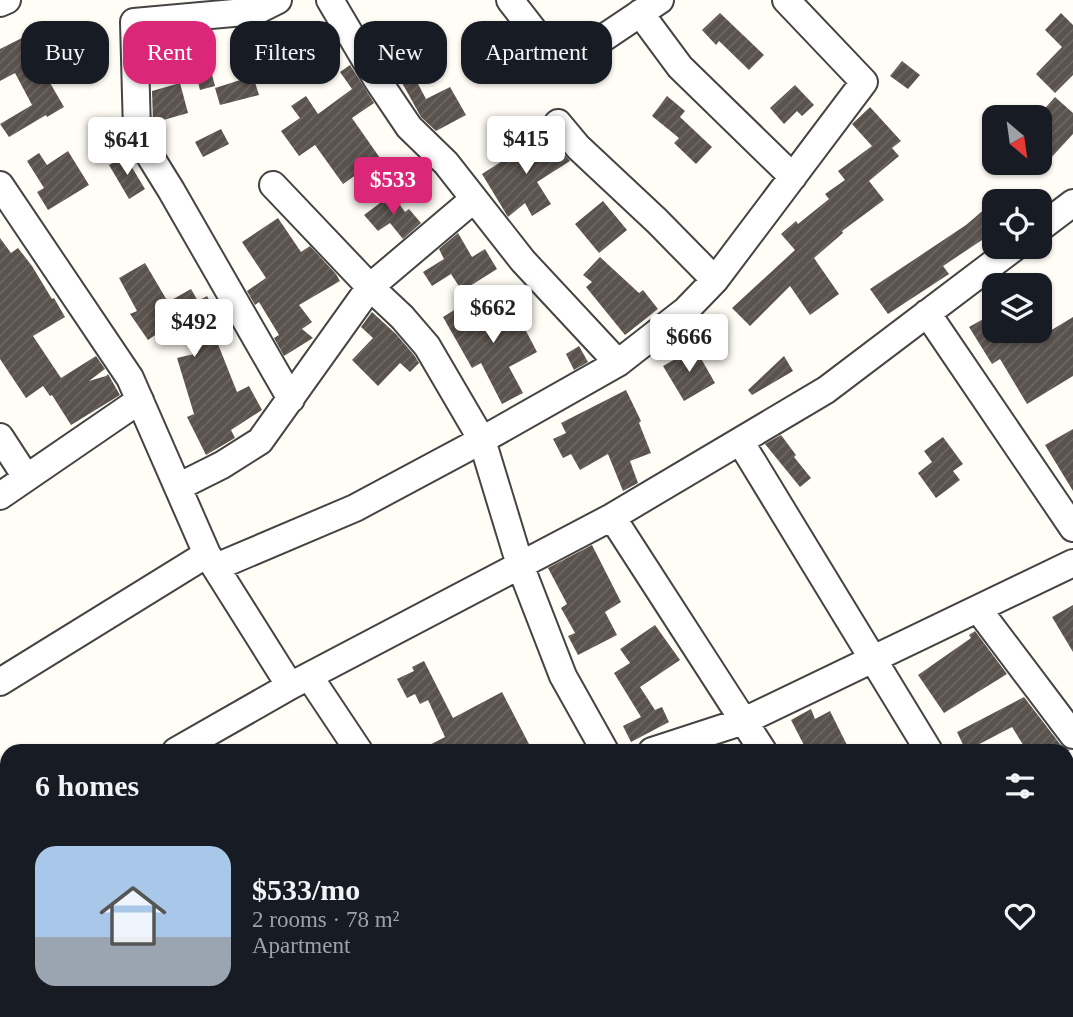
<!DOCTYPE html>
<meta charset="utf-8">
<style>
:root{--surface:#171b24;--page:#242831;--text:#f1f3f6;--muted:#9ea1a6;--accent:#db2777}
body{margin:0;font-family:Georgia,serif;background:var(--page);color:var(--text);height:100vh;display:flex;flex-direction:column;font-size:26px;white-space:nowrap}
*{box-sizing:border-box;margin:0}
p{font-size:23px;color:var(--muted)}
.icon{flex:none;width:38px;height:38px;fill:none;stroke:currentColor;stroke-width:2;stroke-linecap:round;stroke-linejoin:round}
.map{position:relative;flex:1;overflow:hidden}
.panel{position:absolute;left:0px;top:744px;width:1074px;height:275px;display:flex;flex-direction:column;background:var(--surface);border-radius:21px 21px 0 0;box-shadow:0 2px 5px #0004}
.panel>*{flex:none}
.hud{position:absolute;left:21px;top:21px;width:700px;height:63px;display:flex;gap:14px}
.needle{width:46px;rotate:151deg}
.buttons{position:absolute;left:982px;top:105px;display:grid;gap:14px}
.buttons a{display:grid;place-items:center;width:70px;height:70px;border-radius:14px;background:var(--surface);box-shadow:0 2px 5px #0004;font-size:35px}
.price{position:absolute;translate:-50% -60px;padding:0 16px;border-radius:7px;background:#fff;color:#222;font-size:23px;line-height:46px;filter:drop-shadow(0 2px 4px #0008)}
.price::after{content:'';position:absolute;left:50%;top:42px;width:21px;height:16px;margin-left:-10px;background:inherit;clip-path:polygon(0 0,100% 0,50% 100%)}
.price.active{background:var(--accent);color:#fff}
ul{padding:0;list-style:none}
li{display:flex;align-items:center;gap:21px;height:175px;padding:0 35px}
li span{display:grid;place-items:center;flex:none;width:196px;height:140px;border-radius:21px;color:#555}
li>.icon{margin-inline-start:auto}
span .icon{width:84px;height:84px;fill:#fffc;stroke-width:1}
li b{font-size:30px}
h2{display:flex;justify-content:space-between;align-items:center;height:84px;padding:0 35px;font-size:30px}
.pill{padding:0 24px;border-radius:21px;background:var(--surface);box-shadow:0 2px 5px #0004;font-size:24px;line-height:63px}
.pill.active{background:var(--accent);color:#fff}
.map>svg:first-child{display:block}
.building{fill:url(#building-hatch)}
.lines{fill:none;stroke-linecap:round;stroke-linejoin:round}
.minor-casing{stroke:#444;stroke-width:30}
.minor{stroke:#fff;stroke-width:26}
</style>
<div class="map">
<svg width="1073" height="1017" viewBox="0 0 1073 1017">
<defs>
<pattern id="building-hatch" width="6" height="6" patternUnits="userSpaceOnUse" patternTransform="scale(1.75)"><rect width="6" height="6" fill="#5a524d"/><path d="M-1 1l2-2M0 6l6-6M5 7l2-2" fill="none" stroke="#6d6662"/></pattern>
</defs>
<rect width="100%" height="100%" fill="#fffdf5"/>
<path class="building" d="M720 13 764 55 749 70 719 41 716 45 702 30Z
M1061 13 1073 25V75L1055 93 1036 74 1062 47 1045 30Z
M325 23 337 43 326 49 316 28Z
M40 29 56 61 42 69 64 107 47 117 46 115 9 137 0 124 32 105 15 73 0 81V49Z
M505 39 519 53 499 73 485 60Z
M902 61 920 75 908 89 890 76Z
M350 65 374 103 352 118 380 158 343 184 315 145 299 156 281 131 300 118 291 106 306 96 318 114 352 89 340 72Z
M408 65 426 99 450 87 466 115 436 131 421 117 396 72Z
M210 67 215 86 200 90 195 71Z
M253 76 259 95 220 105 215 88Z
M180 83 188 113 153 123 152 91Z
M795 85 814 105 802 116 797 111 784 124 770 108Z
M667 96 685 111 680 117 712 147 696 164 674 143 679 138 652 116Z
M1055 97 1073 113V134L1050 159 1040 149V114Z
M870 107 901 141 892 148 899 156 869 181 884 200 842 231 843 233 814 258 839 294 810 315 790 286 750 326 732 308 795 250 781 234 796 221 798 224 829 199 825 194 845 180 838 171 872 146 852 124Z
M221 129 229 144 203 157 195 142Z
M546 133 570 161 537 182 551 204 532 216 525 203 508 217 482 174Z
M68 151 89 185 48 210 37 192 44 188 27 161 39 153 47 165Z
M125 156 145 189 129 199 109 165Z
M392 194 405 212 409 209 421 223 403 239 390 223 378 231 364 215Z
M603 201 627 230 599 253 575 224Z
M994 201V232L943 266 949 274 888 314 870 289 966 225Z
M278 218 301 252 310 246 336 274 340 281 299 305 312 322 302 329 313 338 284 356 274 338 279 335 259 302 255 305 247 291 266 278 242 242Z
M458 233 472 257 485 249 497 269 462 291 451 274 432 286 423 272 444 259 439 249Z
M0 238 11 253 18 248 32 266 52 299 54 298 65 317 33 336 61 378 96 356 105 369 89 381 106 376 108 374 120 395 71 425 52 395 50 396 43 386 26 398 0 359Z
M600 257 639 293 643 290 658 309 625 335 586 287 592 282 583 275Z
M145 263 168 302 191 289 198 301 207 296 217 314 208 319 237 392 249 386 262 410 231 430 235 438 206 455 187 417 194 414 177 358 198 353 191 335 181 317 148 340 130 314 137 311 119 278Z
M469 301 482 323 513 306 537 352 509 367 523 393 502 404 481 363 472 368 443 317Z
M372 312 396 334 414 355 419 363 410 372 400 363 378 386 352 360 373 338 361 327Z
M994 313V331H1036L1040 337 1073 317V376L1027 404 1000 359 992 364 969 327Z
M579 346 588 362 574 370 566 354Z
M695 348 715 383 684 401 663 366Z
M784 356 793 371 752 395 748 390Z
M626 390 641 421 639 423 651 453 630 461 638 483 623 491 608 454 580 470 571 454 563 458 553 439 566 433 561 423Z
M1073 429V491L1045 445Z
M781 435 796 455 794 457 811 478 800 487 765 444Z
M943 437 963 464 953 471 960 480 936 498 918 473 932 462 924 451Z
M592 545 621 602 605 612 617 635 578 655 568 636 575 633 561 608 567 604 548 568Z
M1073 605V652L1052 617Z
M655 625 680 660 640 687 655 710 662 707 669 722 631 742 623 726 641 717 614 673 630 663 620 649Z
M975 631 1007 674 944 713 918 675 971 638 969 635Z
M424 661 453 718 502 692 530 746 521 751H418L445 737 428 700 420 704 415 694 407 698 397 679 414 671 412 667Z
M1024 697 1060 744 1070 751H1027L1012 727 966 751 957 732Z
M811 709 815 719 830 711 850 751H807L791 720Z"/>
<g class="lines">
<defs>
<path id="minor" d="M278 0 256 11 134 22 137 131 145 148 171 190 291 399
M330 0 376 78 409 127 446 163 523 261 618 363
M510 0 544 44 575 57 660 0
M0 3 7 0
M640 13 680 67 793 177
M558 123 578 147 657 221 715 280
M0 185 130 378 207 554 290 686
M273 185 370 287 402 317 427 346 482 440 520 565 563 676 605 751
M1040 228 1073 203
M927 313 1073 528
M0 437 26 477
M740 441 929 751
M178 487 222 465 260 441 370 287 474 199
M0 496 140 400
M612 517 763 751
M216 567 355 508 482 440 618 363 686 310 715 280 864 82 786 0
M978 609 1073 735
M309 676 359 751
M0 682 207 554
M176 751 290 686 612 517 826 390 1015 247
M652 751 744 721 1073 563
M0 850 7 861
M96 1012 100 1017
M485 1012 489 1017
M629 1012 633 1017
M777 1012 780 1017
M944 1012 949 1017
M38 1017 44 1012
M430 1017 438 1012"/>
</defs>
<use href="#minor" class="minor-casing"/>
<use href="#minor" class="minor"/>
</g>
</svg>
<div class="buttons">
<a><svg class="needle" viewBox="-14 -14 28 28"><path d="M0-13l5 13h-10z" fill="#e53935"/><path d="M0 13l5-13h-10z" fill="#9ea1a6"/></svg></a>
<a><svg class="icon" aria-label="locate" viewBox="0 0 24 24"><circle cx="12" cy="12" r="6"/><path d="M12 2v4M12 18v4M2 12h4M18 12h4"/></svg></a>
<a><svg class="icon" aria-label="layers" viewBox="0 0 24 24"><path d="M12 4l9 5-9 5-9-5zM3 14l9 5 9-5"/></svg></a>
</div>
<b class="price" style="left:526px;top:176px">$415</b>
<b class="price" style="left:127px;top:177px">$641</b>
<b class="price active" style="left:393px;top:217px">$533</b>
<b class="price" style="left:493px;top:345px">$662</b>
<b class="price" style="left:194px;top:359px">$492</b>
<b class="price" style="left:689px;top:374px">$666</b>
<div class="hud">
<a class="pill">Buy</a>
<a class="pill active">Rent</a>
<a class="pill">Filters</a>
<a class="pill">New</a>
<a class="pill">Apartment</a>
</div>
<section class="panel">
<h2>6 homes<svg class="icon" aria-label="filters" viewBox="0 0 24 24"><path d="M4 7h16M4 17h16"/><circle cx="9" cy="7" r="2"/><circle cx="15" cy="17" r="2"/></svg></h2>
<ul>
<li><span style="background:linear-gradient(#a9c7e8 65%,#9aa5b1 0)"><svg class="icon" aria-label="home" viewBox="0 0 24 24"><path d="M3 11l9-7 9 7M6 9v11h12V9"/></svg></span><div><b>$533/mo</b><p>2 rooms · 78 m²</p><p>Apartment</p></div><svg class="icon" aria-label="heart" viewBox="0 0 24 24"><path d="M12 20l-8-8c-3-5 5-10 8-4 3-6 11-1 8 4z"/></svg></li>
</ul>
</section>
</div>
